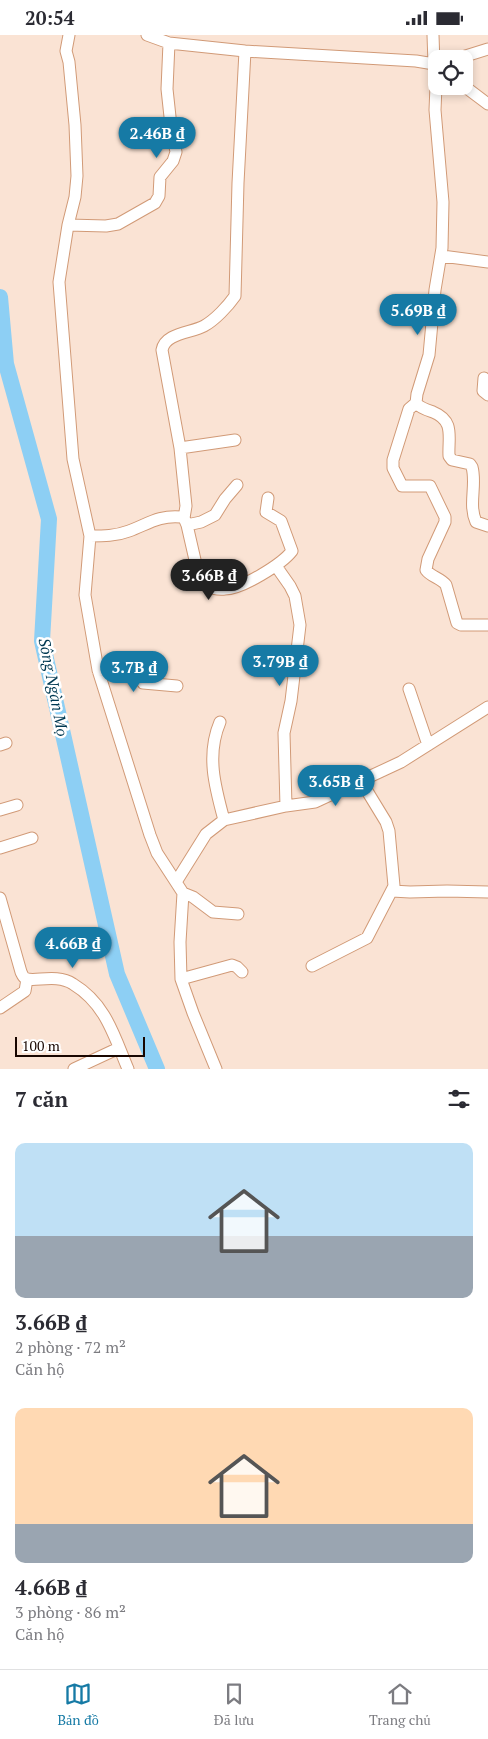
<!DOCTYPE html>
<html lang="vi">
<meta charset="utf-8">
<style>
:root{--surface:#fff;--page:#f7f7f7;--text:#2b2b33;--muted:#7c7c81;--line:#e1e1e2;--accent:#167aa5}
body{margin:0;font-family:"PT Serif",serif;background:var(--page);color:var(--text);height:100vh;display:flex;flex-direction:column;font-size:19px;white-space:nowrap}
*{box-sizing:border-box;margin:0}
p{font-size:16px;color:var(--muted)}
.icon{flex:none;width:28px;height:28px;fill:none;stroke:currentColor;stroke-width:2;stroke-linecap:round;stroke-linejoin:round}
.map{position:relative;height:1034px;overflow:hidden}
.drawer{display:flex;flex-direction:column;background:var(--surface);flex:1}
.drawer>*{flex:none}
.buttons{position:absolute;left:428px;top:15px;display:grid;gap:10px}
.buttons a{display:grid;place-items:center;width:45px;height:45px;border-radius:10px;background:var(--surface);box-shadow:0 2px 8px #0003;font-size:25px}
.scale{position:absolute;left:15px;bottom:12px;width:130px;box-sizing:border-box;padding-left:5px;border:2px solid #180600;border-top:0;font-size:14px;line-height:18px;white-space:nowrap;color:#180600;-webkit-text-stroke:4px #fff;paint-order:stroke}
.price{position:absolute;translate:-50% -42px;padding:0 11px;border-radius:18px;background:var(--accent);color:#fff;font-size:16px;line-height:32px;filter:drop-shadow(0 1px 2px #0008)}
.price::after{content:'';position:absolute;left:50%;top:30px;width:15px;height:11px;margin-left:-8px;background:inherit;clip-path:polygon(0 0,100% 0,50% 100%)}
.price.active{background:#222;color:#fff}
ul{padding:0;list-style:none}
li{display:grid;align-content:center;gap:10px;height:265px;padding:0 15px}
li span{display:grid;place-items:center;height:155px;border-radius:10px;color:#555}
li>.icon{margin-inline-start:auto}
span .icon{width:90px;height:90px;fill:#fffc;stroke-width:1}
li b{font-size:21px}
h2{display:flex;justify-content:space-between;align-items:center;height:60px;padding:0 15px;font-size:21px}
.status{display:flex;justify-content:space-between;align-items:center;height:35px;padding:0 25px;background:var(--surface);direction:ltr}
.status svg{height:14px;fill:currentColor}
.menu{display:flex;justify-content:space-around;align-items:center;height:70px;border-top:1px solid var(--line);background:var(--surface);font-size:14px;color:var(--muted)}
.menu a{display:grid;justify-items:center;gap:2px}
.menu .active{color:var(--accent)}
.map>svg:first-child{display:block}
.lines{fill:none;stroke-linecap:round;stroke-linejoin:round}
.river{stroke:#8dcff4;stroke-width:16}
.minor-casing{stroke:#d19a77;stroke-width:13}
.minor{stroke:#fff;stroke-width:11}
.labels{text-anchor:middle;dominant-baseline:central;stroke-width:5;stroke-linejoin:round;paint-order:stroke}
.water-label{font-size:16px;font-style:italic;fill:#003952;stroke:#fff}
</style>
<div class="status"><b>20:54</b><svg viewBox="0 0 49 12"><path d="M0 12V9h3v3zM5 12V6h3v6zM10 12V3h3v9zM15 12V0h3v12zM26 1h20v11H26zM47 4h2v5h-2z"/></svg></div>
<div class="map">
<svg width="488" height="1034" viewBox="0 0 488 1034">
<rect width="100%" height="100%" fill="#fae3d4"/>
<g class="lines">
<path class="river" d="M0 262 6 329 49 484 42 606 117 939 157 1034"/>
<defs>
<path id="minor" d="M69 0 66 16 69 27 75 90 77 141 75 162 68 190 59 247 73 424 90 501 85 560 98 635 150 800 157 818 183 858 180 907 181 944 193 978 216 1034
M147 0 169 8 245 16 416 26 434 29
M433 0 434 29 436 31
M456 24 488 14
M436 51 435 75 443 167 442 213 435 255 429 320 417 359 416 368C420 373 427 375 433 377 455 386 448 402 449 421L452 425 470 429 472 432C477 450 468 469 476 487L488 491
M464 51 488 69
M68 190 106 191 118 189 155 168 159 161 160 142 173 126 176 117 171 91 167 54 169 8
M442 221 488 227
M484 343 483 356 488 360
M416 368 409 374 393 425V433L402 451H430L445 482V487L428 524 426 535C431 542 441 543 446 550L457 588 461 590H488
M180 413 235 405
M184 483 186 471 180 413 162 315C165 298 191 298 204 291 215 285 228 271 235 261L238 148 245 16
M187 490 201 487 215 480 225 464 237 450
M90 501C103 501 116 501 129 496 148 489 159 480 181 482L184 483 187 490 198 538 203 549C209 553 218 555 225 554 242 554 282 529 292 516L281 486 266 477 268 463
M276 531 290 551 295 561 300 590 291 666 284 698 286 771
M98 635 134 634 138 637 143 648 177 651
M409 654 428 710
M220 687C206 720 215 752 224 785
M0 710 6 708
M0 775 17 770
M0 813 32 803
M176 847 206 799 224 785 286 771 315 767 401 727 488 672
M392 856 410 857 447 856 488 857
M183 858 193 862 213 877 238 879
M0 863 21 937C22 939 23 942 25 943 33 948 56 938 73 949 106 969 114 1001 128 1034
M312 931 367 903 394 851 389 796 386 787 361 746
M181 944 232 930 237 932 242 937
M0 973 25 956 27 944
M74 1034 119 1013"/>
</defs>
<use href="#minor" class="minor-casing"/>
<use href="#minor" class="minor"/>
</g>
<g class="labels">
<g class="water-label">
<text transform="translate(54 652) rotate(79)">Sông Ngàn Mọ</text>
</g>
</g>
</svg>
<div class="buttons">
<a><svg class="icon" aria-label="locate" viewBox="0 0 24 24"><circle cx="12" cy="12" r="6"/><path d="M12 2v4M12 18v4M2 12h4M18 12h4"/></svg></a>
</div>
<div class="scale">100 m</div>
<b class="price" style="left:157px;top:124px">2.46B ₫</b>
<b class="price" style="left:418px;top:301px">5.69B ₫</b>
<b class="price active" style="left:209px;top:566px">3.66B ₫</b>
<b class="price" style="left:280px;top:652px">3.79B ₫</b>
<b class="price" style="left:134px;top:658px">3.7B ₫</b>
<b class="price" style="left:336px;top:772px">3.65B ₫</b>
<b class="price" style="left:73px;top:934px">4.66B ₫</b>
</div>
<section class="drawer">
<h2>7 căn<svg class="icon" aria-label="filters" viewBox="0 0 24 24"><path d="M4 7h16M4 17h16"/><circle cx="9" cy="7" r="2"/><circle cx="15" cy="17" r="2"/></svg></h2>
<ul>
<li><span style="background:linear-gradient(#bfe0f5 60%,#9aa5b1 0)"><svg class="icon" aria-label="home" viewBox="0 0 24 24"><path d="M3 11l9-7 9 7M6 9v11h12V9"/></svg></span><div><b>3.66B ₫</b><p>2 phòng · 72 m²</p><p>Căn hộ</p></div></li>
<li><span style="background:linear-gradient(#ffd9b3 75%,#9aa5b1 0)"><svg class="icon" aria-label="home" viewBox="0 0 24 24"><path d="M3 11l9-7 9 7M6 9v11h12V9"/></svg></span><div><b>4.66B ₫</b><p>3 phòng · 86 m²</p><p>Căn hộ</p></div></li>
</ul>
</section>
<nav class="menu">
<a class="active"><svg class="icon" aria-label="map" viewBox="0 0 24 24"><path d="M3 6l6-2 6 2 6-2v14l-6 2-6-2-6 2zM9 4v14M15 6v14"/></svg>Bản đồ</a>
<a><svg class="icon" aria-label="saved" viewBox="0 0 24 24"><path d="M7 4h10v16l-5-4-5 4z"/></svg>Đã lưu</a>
<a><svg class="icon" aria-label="home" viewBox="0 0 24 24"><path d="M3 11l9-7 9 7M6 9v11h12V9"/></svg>Trang chủ</a>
</nav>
